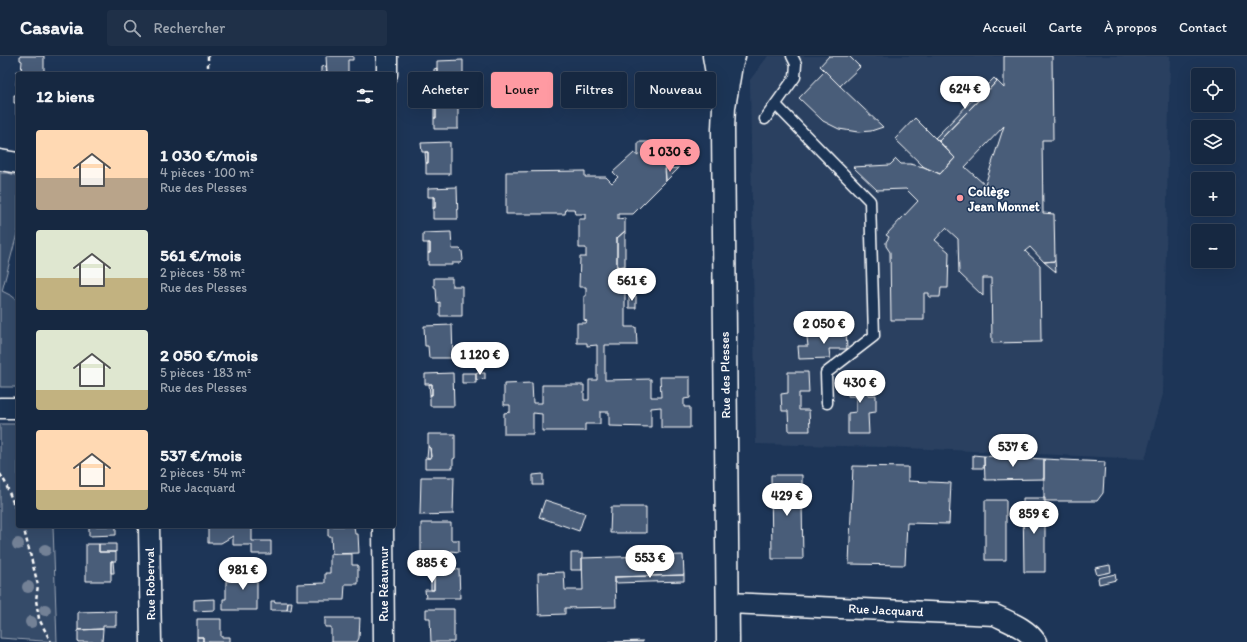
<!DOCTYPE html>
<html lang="fr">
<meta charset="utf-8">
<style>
:root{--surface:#162841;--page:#1f3048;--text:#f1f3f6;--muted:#9ea6b1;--line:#35445a;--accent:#ff9aa2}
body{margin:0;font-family:Itim,sans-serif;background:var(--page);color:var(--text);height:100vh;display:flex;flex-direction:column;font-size:15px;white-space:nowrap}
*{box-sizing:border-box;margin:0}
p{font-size:13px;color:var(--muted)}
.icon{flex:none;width:22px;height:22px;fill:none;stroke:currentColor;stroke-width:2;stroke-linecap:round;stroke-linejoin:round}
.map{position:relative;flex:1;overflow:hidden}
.details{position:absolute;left:16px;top:16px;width:380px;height:456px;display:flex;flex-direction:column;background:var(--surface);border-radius:4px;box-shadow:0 4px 16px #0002,0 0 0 1px var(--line)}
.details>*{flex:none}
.guide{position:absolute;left:408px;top:16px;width:380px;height:36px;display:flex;gap:8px}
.controls{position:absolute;left:1191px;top:12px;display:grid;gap:8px}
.controls a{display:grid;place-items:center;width:44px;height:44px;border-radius:4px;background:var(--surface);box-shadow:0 4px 16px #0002,0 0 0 1px var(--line);font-size:20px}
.price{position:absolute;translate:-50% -34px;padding:0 9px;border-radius:14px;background:#fff;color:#222;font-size:13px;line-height:26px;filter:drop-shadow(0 1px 2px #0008)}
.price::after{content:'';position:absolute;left:50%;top:24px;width:12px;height:9px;margin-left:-6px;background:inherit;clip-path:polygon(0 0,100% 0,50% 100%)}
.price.selected{background:var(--accent);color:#111}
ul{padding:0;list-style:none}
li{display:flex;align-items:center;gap:12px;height:100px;padding:0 20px}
li span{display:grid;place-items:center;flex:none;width:112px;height:80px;border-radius:4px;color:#555}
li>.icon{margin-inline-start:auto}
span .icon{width:48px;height:48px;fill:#fffc;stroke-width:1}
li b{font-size:17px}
h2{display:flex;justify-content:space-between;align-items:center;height:48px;padding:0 20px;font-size:17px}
.pill{padding:0 14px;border-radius:4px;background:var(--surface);box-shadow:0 4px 16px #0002,0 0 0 1px var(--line);font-size:14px;line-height:36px}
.pill.selected{background:var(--accent);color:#111}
header{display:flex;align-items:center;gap:24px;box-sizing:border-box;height:56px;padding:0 20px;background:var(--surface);border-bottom:1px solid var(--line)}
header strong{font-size:19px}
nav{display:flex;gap:22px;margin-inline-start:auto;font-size:14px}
.search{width:280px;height:36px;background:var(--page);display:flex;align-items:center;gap:10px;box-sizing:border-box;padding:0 14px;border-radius:4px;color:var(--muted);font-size:15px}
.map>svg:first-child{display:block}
.built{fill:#2a4161}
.green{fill:#364b69;stroke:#9aa5b4}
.building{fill:#4a5d79;stroke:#fff;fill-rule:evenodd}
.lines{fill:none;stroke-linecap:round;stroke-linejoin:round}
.service-casing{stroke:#fff;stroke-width:13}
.minor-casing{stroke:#fff;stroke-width:23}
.tertiary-casing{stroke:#fff;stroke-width:25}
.path{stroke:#fff;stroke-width:2.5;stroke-dasharray:4 3;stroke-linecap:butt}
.service{stroke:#1d3557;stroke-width:10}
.minor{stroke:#1d3557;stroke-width:20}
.tertiary{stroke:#1d3557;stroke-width:22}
.tree{fill:#738196}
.poi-dot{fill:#ff9aa2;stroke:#1d3557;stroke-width:1.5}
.labels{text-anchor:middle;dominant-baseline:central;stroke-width:3;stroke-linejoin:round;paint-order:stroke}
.poi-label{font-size:13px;font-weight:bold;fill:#fff;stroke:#1d3557;text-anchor:start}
.street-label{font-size:13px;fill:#fff;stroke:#1d3557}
</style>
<header>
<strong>Casavia</strong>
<div class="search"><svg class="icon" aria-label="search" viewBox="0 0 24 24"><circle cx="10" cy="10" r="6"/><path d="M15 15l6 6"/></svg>Rechercher</div>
<nav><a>Accueil</a><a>Carte</a><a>À propos</a><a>Contact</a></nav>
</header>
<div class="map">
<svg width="1247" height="586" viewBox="0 0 1247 586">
<rect width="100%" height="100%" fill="#1d3557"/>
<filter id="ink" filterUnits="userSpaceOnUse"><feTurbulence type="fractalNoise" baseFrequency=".025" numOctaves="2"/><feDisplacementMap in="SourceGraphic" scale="8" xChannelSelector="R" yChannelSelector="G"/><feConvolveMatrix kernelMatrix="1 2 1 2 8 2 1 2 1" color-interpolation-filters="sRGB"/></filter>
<g filter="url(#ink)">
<path class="built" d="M768 0H1170L1163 338 1145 403 885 391 756 388 750 24Z"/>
<path class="green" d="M0 117H8L18 120V174L2 235 12 240 18 245V331H0Z
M0 368H18V470H53L57 586 0 582Z"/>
<path class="building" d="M20 0H44V18H18V29H16L17 15 21 16 22 5 20 4Z
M326 0H353V4H348V17L350 18H321L327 17Z
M829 0H849L860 11 840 30 820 10Z
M1004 0H1052L1053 84H1042L1043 157 1054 158 1055 205 1044 206 1030 191 1025 195 1040 209 1041 286 992 287 991 222H983V240L959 217 958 183 946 172 935 184 949 196 948 232H941L940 241H929V237H924V264H891L890 196 886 190V186L889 181 886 179 918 145 906 133 877 134 853 111 890 109 896 103 901 108H910L924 111 940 118 955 102 939 85 997 25 1004 32ZM1004 70 985 129 965 111Z
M463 4V33L430 34 429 24H437V5Z
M326 10 327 17H321V11Z
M437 12V24H434V13Z
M825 15 840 30 883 71 871 75 858 76 839 73 823 65 799 42Z
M994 22 997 25 939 85 935 82Z
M14 39H18V47H14Z
M429 42H458V73H434V62H436V51L430 50Z
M16 47H18V59H16Z
M434 51H436V62H434Z
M915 62 955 102 940 118 924 111 895 83Z
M450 86V118H426V107H428V96H422L421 87Z
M638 86H670V102L665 101 666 125 633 158H618V163L625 162V175L617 182V211L625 210V271H636L637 289H605V324L651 323V341H661L660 321H690V342L684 343V351H690V372H661V351L651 352V371L609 370V356H600V368H585V375H542V358L533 357V378H504V357L510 356V349H504V328L532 327 533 347H542V329H584V344H589V324H597V289L587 290V287H577V267H586L587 265 584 264V240H586V231H579L580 201H586V192H579V163H585V158H575L574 153H566L565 158H506V116L585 115V121H606L612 127 618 121 613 116 634 97 638 100Z
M425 96H428V107H426Z
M679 112 666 125 665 113Z
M457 131 458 163H433V152H435V141H428V132Z
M433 141H435V152H433Z
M625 175V210L617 211V182Z
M451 176 452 193H460L462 195 463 204 460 207H452V209H428V197H430V187H423V177Z
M428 187H430V197H428Z
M1055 205 1056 216 1044 206Z
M434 222H452V230H462V260H440V246L437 247 436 232 434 231Z
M629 240H636V252H629Z
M452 269 453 302H429L428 290H425L424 270Z
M829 273H846L847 293H829L830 302 799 303 798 290H808L807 281H829Z
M788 316H808L809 337H799V354H809L810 375H789L788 355H782L781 338 788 337Z
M453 317 454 350H430V339H432V328H425V318Z
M462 317H476V327H462Z
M476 317H485V323L476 324Z
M867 318 868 339H876V356L868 357 869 378H848V357L856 356V340H848L847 319Z
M429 328H432V339H430Z
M428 378H455V402L453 403V412H425V402H431L430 391H428Z
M428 391H430L431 402H427Z
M973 399 984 400V412H973Z
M984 400 1044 403V423L985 424Z
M1044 403 1105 406 1103 437 1097 445H1044Z
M853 410 908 411V425L951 427 949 468 907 467 905 509 849 508Z
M543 418V429H533V419Z
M771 419H802V433H805V447H802L803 503H772Z
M421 421H454L453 458 420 459Z
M1023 442H1045V516H1024Z
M545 444 585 457 579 475 539 461Z
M985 444H1006V504H985Z
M611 451H646V477H610Z
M421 467H451V484H459V496L451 495V506H421Z
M89 470H116V479L89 480Z
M208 470H252V485H271V498H252V489H233V480L221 487H208Z
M328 470H354L355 478H358L359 497 332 498 331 480H328Z
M86 488H99V496H116V505H111V525H86Z
M99 488H116V496H99Z
M571 497H582V514H571Z
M330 498H352V509H358V528H345L344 544H297V528L325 527V517H330Z
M683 499 684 519 615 521 616 551 565 552V558L539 559 538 517 564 516 565 534H583L582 502Z
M111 505H113L114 517H111Z
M246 509H257V554H223V543H226V525H242V517Z
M1110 509 1111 516 1097 519 1095 512Z
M434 513H459L460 542H426L425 534H434Z
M1115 518 1116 524 1099 528 1098 522Z
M684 519V525L615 527V521Z
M431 522H434V534H431Z
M215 543V554L194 555V544Z
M271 545H275V546H288L287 554H271Z
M288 546H292L291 554H287Z
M426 553H454V586H431L430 562H426Z
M116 555V570H103V573L78 574V556Z
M325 562H360L359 582 357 586H331V571H325Z
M197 563H221V581H230V586H203V581H197Z
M103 573 102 586H78V574Z
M197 581H203V586H197Z
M643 585V586H608Z"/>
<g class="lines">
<defs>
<path id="service" d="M776 49 870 145 874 280 826 317 827 347
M765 63 795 21 796 8 792 0"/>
<path id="minor" d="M387 0V18
M0 104 18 107
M0 352H18
M149 470 151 586
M383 470 384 586
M728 547 995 559C1009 566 1027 572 1036 586"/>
<path id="tertiary" d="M714 0 720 34
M728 586 723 73 724 51 731 9 734 0"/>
</defs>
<use href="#service" class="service-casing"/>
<use href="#minor" class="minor-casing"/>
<use href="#tertiary" class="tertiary-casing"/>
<path class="path" d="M208 0V18
M0 418 5 426 18 459
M23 470 38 529 36 544 39 563 51 586"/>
<use href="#service" class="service"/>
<use href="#minor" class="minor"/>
<use href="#tertiary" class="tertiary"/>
</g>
<g class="tree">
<circle cx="18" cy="488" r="6"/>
<circle cx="45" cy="494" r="6"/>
<circle cx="28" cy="531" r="6"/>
<circle cx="45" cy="554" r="6"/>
<circle cx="31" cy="566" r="6"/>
</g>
</g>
<circle class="poi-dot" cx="960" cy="142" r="4"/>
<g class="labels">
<g class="poi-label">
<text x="968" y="135">Collège<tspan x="968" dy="15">Jean Monnet</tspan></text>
</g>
<g class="street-label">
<text transform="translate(725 319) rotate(-91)">Rue des Plesses</text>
<text transform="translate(150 528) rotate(-91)">Rue Roberval</text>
<text transform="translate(383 528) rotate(-90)">Rue Réaumur</text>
<text transform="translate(886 554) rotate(3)">Rue Jacquard</text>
</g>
</g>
</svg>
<div class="controls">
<a><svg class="icon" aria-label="locate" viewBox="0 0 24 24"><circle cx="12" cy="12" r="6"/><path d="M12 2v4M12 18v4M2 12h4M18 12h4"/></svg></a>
<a><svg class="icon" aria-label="layers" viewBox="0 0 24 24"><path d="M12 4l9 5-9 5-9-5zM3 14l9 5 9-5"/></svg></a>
<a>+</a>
<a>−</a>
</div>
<b class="price" style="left:965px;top:54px">624 €</b>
<b class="price selected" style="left:670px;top:117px">1 030 €</b>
<b class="price" style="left:632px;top:246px">561 €</b>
<b class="price" style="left:824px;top:289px">2 050 €</b>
<b class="price" style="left:480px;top:320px">1 120 €</b>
<b class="price" style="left:860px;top:348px">430 €</b>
<b class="price" style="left:1013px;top:412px">537 €</b>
<b class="price" style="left:787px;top:461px">429 €</b>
<b class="price" style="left:1034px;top:479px">859 €</b>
<b class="price" style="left:650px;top:523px">553 €</b>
<b class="price" style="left:432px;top:528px">885 €</b>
<b class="price" style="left:243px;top:535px">981 €</b>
<div class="guide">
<a class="pill">Acheter</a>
<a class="pill selected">Louer</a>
<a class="pill">Filtres</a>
<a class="pill">Nouveau</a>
</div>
<section class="details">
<h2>12 biens<svg class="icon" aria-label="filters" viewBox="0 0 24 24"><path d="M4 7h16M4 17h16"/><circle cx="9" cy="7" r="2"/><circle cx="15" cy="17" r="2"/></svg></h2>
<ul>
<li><span style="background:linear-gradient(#ffd9b3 60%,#b9a48a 0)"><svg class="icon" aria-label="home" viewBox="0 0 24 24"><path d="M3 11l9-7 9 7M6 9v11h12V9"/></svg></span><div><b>1 030 €/mois</b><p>4 pièces · 100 m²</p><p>Rue des Plesses</p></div></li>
<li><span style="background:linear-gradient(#dfe7d0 60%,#c2b280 0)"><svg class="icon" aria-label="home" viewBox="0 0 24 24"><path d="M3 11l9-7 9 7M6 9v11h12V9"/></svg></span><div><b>561 €/mois</b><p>2 pièces · 58 m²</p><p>Rue des Plesses</p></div></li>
<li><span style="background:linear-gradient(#dfe7d0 75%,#c2b280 0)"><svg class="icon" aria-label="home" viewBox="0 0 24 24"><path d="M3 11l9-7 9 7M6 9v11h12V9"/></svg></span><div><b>2 050 €/mois</b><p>5 pièces · 183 m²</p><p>Rue des Plesses</p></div></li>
<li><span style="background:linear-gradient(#ffd9b3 75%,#c2b280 0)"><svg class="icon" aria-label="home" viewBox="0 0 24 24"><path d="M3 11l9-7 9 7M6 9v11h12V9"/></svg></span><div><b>537 €/mois</b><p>2 pièces · 54 m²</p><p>Rue Jacquard</p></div></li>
</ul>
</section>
</div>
